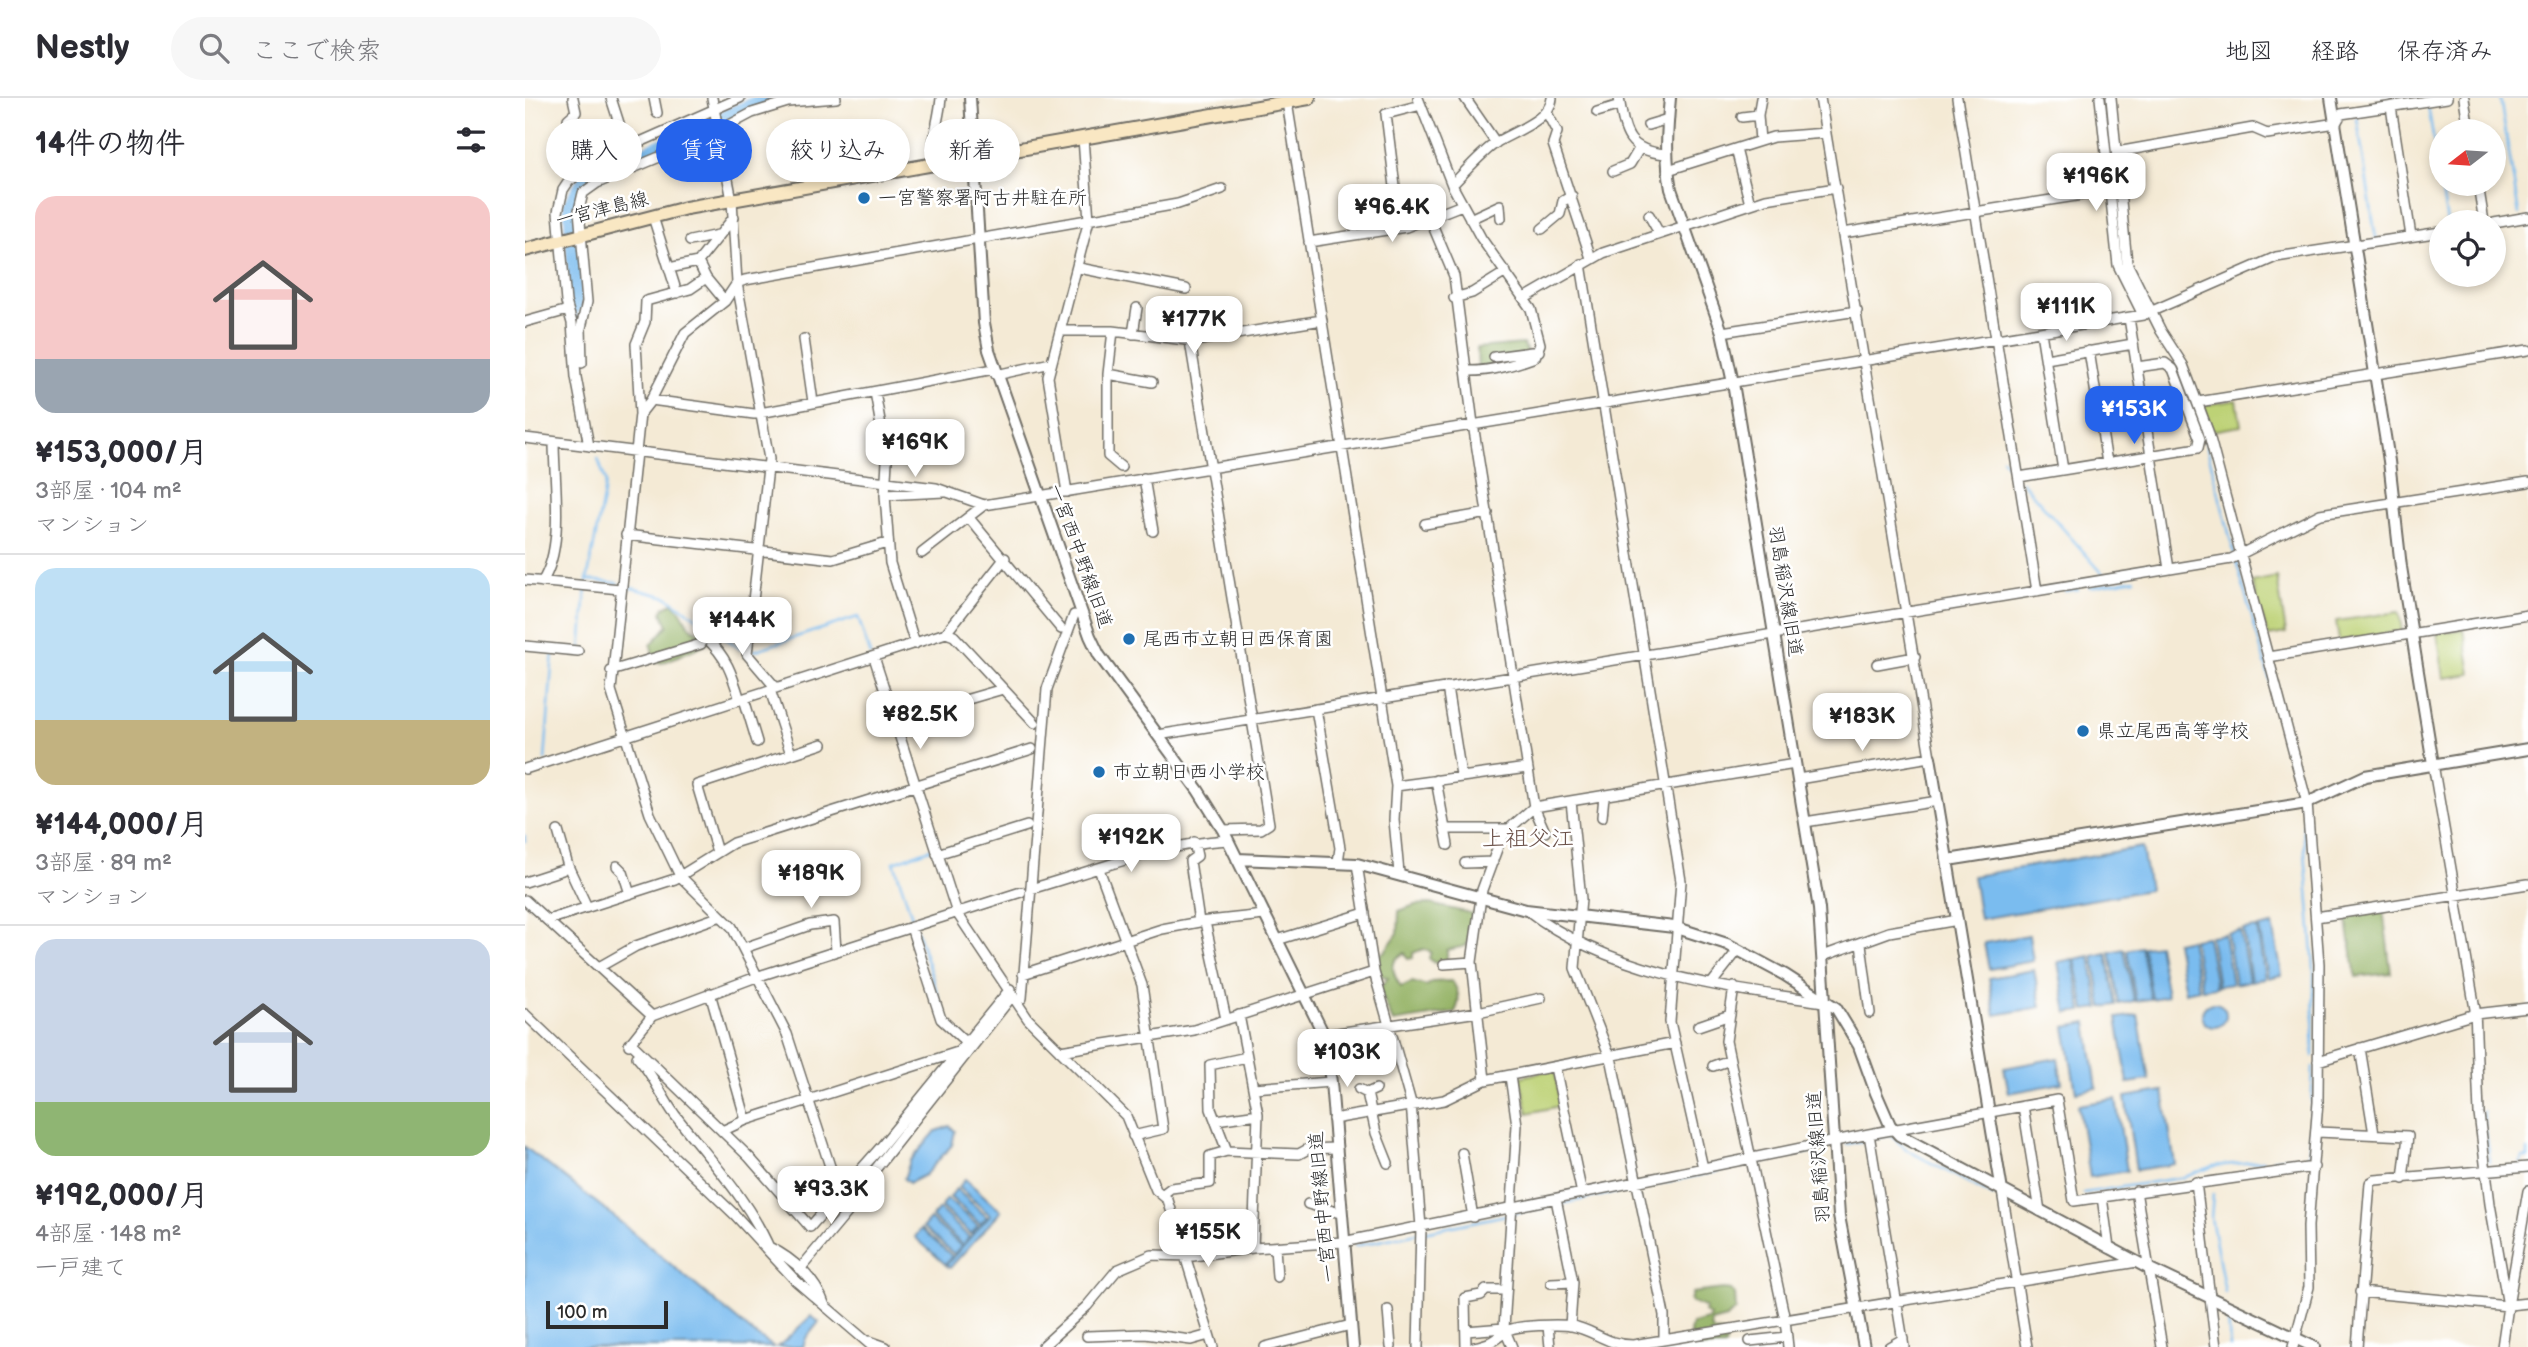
<!DOCTYPE html>
<html lang="ja">
<meta charset="utf-8">
<style>
:root{--surface:#fff;--page:#f7f7f7;--text:#2b2b33;--muted:#7c7c81;--line:#e1e1e2;--accent:#2563eb}
body{margin:0;font-family:"Balsamiq Sans","Klee One",sans-serif;background:var(--page);color:var(--text);height:100vh;display:flex;flex-direction:column;font-size:26px;white-space:nowrap}
*{box-sizing:border-box;margin:0}
p{font-size:23px;color:var(--muted)}
.icon{flex:none;width:38px;height:38px;fill:none;stroke:currentColor;stroke-width:2;stroke-linecap:round;stroke-linejoin:round}
.map{position:relative;flex:1;overflow:hidden}
.details{display:flex;flex-direction:column;background:var(--surface);width:525px}
.details>*{flex:none}
.top-card{position:absolute;left:21px;top:21px;width:665px;height:63px;display:flex;gap:14px}
.needle{width:46px;rotate:253deg}
.controls{position:absolute;left:1904px;top:21px;display:grid;gap:14px}
.controls a{display:grid;place-items:center;width:77px;height:77px;border-radius:50%;background:var(--surface);box-shadow:0 4px 10px #0003;font-size:35px}
.scale{position:absolute;left:21px;bottom:18px;width:122px;box-sizing:border-box;padding-left:7px;border:4px solid #2b2b2b;border-top:0;font-size:19px;line-height:24px;white-space:nowrap;color:#2b2b2b;-webkit-text-stroke:5px #fff;paint-order:stroke}
.price{position:absolute;translate:-50% -60px;padding:0 16px;border-radius:14px;background:#fff;color:#222;font-size:23px;line-height:46px;filter:drop-shadow(0 2px 4px #0008)}
.price::after{content:'';position:absolute;left:50%;top:42px;width:21px;height:16px;margin-left:-10px;background:inherit;clip-path:polygon(0 0,100% 0,50% 100%)}
.price.selected{background:var(--accent);color:#fff}
ul{padding:0;list-style:none}
li{display:grid;align-content:center;gap:14px;height:371px;padding:0 35px}
li+li{border-top:2px solid var(--line)}
li span{display:grid;place-items:center;height:217px;border-radius:21px;color:#555}
li>.icon{margin-inline-start:auto}
span .icon{width:126px;height:126px;fill:#fffc;stroke-width:1}
li b{font-size:30px}
h2{display:flex;justify-content:space-between;align-items:center;height:84px;padding:0 35px;font-size:30px}
.tag{padding:0 24px;border-radius:32px;background:var(--surface);box-shadow:0 4px 10px #0003;font-size:24px;line-height:63px}
.tag.selected{background:var(--accent);color:#fff}
header{display:flex;align-items:center;gap:42px;box-sizing:border-box;height:98px;padding:0 35px;background:var(--surface);border-bottom:2px solid var(--line)}
header strong{font-size:33px}
nav{display:flex;gap:38px;margin-inline-start:auto;font-size:24px}
.search{width:490px;height:63px;background:var(--page);display:flex;align-items:center;gap:18px;box-sizing:border-box;padding:0 24px;border-radius:38px;color:var(--muted);font-size:26px}
main{display:flex;flex:1;min-height:0}
.map>svg:first-child{display:block}
.green{fill:#bdd276;stroke:#747e50;stroke-width:2}
.forest{fill:#96b467;stroke:#607049;stroke-width:2}
.water{fill:#7abcef;stroke:#52748d;stroke-width:2}
.lines{fill:none;stroke-linecap:round;stroke-linejoin:round}
.stream{stroke:#7abcef;stroke-width:2.5}
.river{stroke:#7abcef;stroke-width:14}
.minor-casing{stroke:#716e66;stroke-width:12}
.tertiary-casing{stroke:#716e66;stroke-width:14}
.secondary-casing{stroke:#716e66;stroke-width:16}
.minor{stroke:#fff;stroke-width:9}
.tertiary{stroke:#fff;stroke-width:10}
.secondary{stroke:#f9e7c3;stroke-width:12}
.poi-dot{fill:#1f6fb2;stroke:#fff;stroke-width:2.5}
.labels{text-anchor:middle;dominant-baseline:central;stroke-width:5;stroke-linejoin:round;paint-order:stroke}
.poi-label{font-size:19px;fill:#2b2b2b;stroke:#fff;text-anchor:start}
.street-label{font-size:19px;fill:#2b2b2b;stroke:#fff}
.quarter-label{font-size:23px;fill:#6c524a;stroke:#fff}
</style>
<header>
<strong>Nestly</strong>
<div class="search"><svg class="icon" aria-label="search" viewBox="0 0 24 24"><circle cx="10" cy="10" r="6"/><path d="M15 15l6 6"/></svg>ここで検索</div>
<nav><a>地図</a><a>経路</a><a>保存済み</a></nav>
</header>
<main>
<section class="details">
<h2>14件の物件<svg class="icon" aria-label="filters" viewBox="0 0 24 24"><path d="M4 7h16M4 17h16"/><circle cx="9" cy="7" r="2"/><circle cx="15" cy="17" r="2"/></svg></h2>
<ul>
<li><span style="background:linear-gradient(#f6c9c9 75%,#9aa5b1 0)"><svg class="icon" aria-label="home" viewBox="0 0 24 24"><path d="M3 11l9-7 9 7M6 9v11h12V9"/></svg></span><div><b>¥153,000/月</b><p>3部屋 · 104 m²</p><p>マンション</p></div></li>
<li><span style="background:linear-gradient(#bfe0f5 70%,#c2b280 0)"><svg class="icon" aria-label="home" viewBox="0 0 24 24"><path d="M3 11l9-7 9 7M6 9v11h12V9"/></svg></span><div><b>¥144,000/月</b><p>3部屋 · 89 m²</p><p>マンション</p></div></li>
<li><span style="background:linear-gradient(#c9d6e8 75%,#8fb573 0)"><svg class="icon" aria-label="home" viewBox="0 0 24 24"><path d="M3 11l9-7 9 7M6 9v11h12V9"/></svg></span><div><b>¥192,000/月</b><p>4部屋 · 148 m²</p><p>一戸建て</p></div></li>
</ul>
</section>
<div class="map">
<svg width="2003" height="1249" viewBox="0 0 2003 1249">
<rect width="100%" height="100%" fill="#fff"/>
<filter id="ink" filterUnits="userSpaceOnUse"><feTurbulence type="fractalNoise" baseFrequency=".0143" numOctaves="2"/><feDisplacementMap in="SourceGraphic" scale="14" xChannelSelector="R" yChannelSelector="G"/><feConvolveMatrix kernelMatrix="1 2 1 2 8 2 1 2 1" color-interpolation-filters="sRGB"/></filter>
<filter id="wash" filterUnits="userSpaceOnUse"><feTurbulence type="fractalNoise" baseFrequency=".00686" numOctaves="4" result="noise"/><feDisplacementMap in="SourceGraphic" scale="28" xChannelSelector="R" yChannelSelector="G"/><feGaussianBlur stdDeviation="1.57" result="paint"/><feColorMatrix in="noise" values="0 0 0 0 0 0 0 0 0 0 0 0 0 0 0 0 0 1.4 0 .05"/><feComposite in="paint" operator="in"/></filter>
<g filter="url(#wash)">
<rect width="100%" height="100%" fill="#f4ead5"/>
<path class="green" d="M1712 302 1716 328 1686 333 1679 307Z
M1752 479 1761 535 1743 538 1727 484Z
M1874 514 1877 533 1814 543 1811 523Z
M1939 531 1946 576 1919 580 1912 535Z
M1030 971 1035 1008 1003 1015 995 979Z"/>
<path class="forest" d="M998 246 1003 255 996 264 953 273 952 250Z
M148 505C163 517 156 527 179 537L181 546 137 565 129 563 126 547 143 527 137 515 139 509Z
M905 806 949 816C953 829 946 836 941 848L922 852V862L909 865 904 860 906 854 898 851 888 855V860L883 861 880 855C862 862 868 877 876 889L887 884 902 888 906 884 927 883C934 893 936 903 930 914L868 924 854 891 863 880 851 875 848 861 860 853 873 835 874 813 890 807Z
M1858 811 1866 875 1831 879 1821 818Z
M1198 1191 1206 1192 1210 1196 1211 1212 1201 1220 1186 1224 1187 1233 1202 1237 1200 1249H1173L1165 1235 1167 1226 1183 1222 1185 1218 1179 1214 1181 1210 1165 1203 1167 1195Z"/>
<path class="water" d="M1617 749 1624 792 1455 821 1448 778Z
M1748 827 1757 877 1743 880 1734 830Z
M1732 830 1740 880 1726 883 1718 832Z
M1715 833 1724 883 1710 886 1702 835Z
M1699 836 1707 886 1693 888 1685 838Z
M1504 837 1508 863 1464 871 1459 845Z
M1682 839 1691 889 1677 891 1668 841Z
M1665 841 1674 891 1660 894 1651 844Z
M1633 847 1642 898 1627 901 1618 849Z
M1616 849 1626 901 1611 903 1602 852Z
M1599 851 1609 903 1594 906 1585 854Z
M1582 855 1591 907 1577 909 1568 858Z
M1565 858 1574 910 1560 912 1550 861Z
M1548 861 1557 913 1542 915 1533 864Z
M1509 872 1516 909 1470 917 1464 880Z
M1677 917a12 12 0 1 1 24 0a12 12 0 1 1-24 0Z
M1613 917 1624 982 1603 985 1592 920Z
M1562 925 1572 990 1551 994 1540 929Z
M1533 960 1537 985 1484 995 1479 970Z
M1638 993 1650 1066 1611 1072 1600 999Z
M1591 1001 1602 1073 1565 1079 1553 1007Z
M425 1028 430 1033 427 1047 400 1077 384 1085 379 1081 385 1063 411 1033Z
M0 1049 81 1112 229 1236 249 1249H0Z
M440 1081 476 1113 425 1170 421 1167 465 1117 434 1089Z
M431 1091 462 1119 455 1126 425 1099Z
M422 1101 453 1128 446 1136 416 1109Z
M414 1111 444 1139 438 1147 407 1119Z
M405 1121 436 1148 429 1156 398 1129Z
M396 1131 427 1158 420 1166 390 1139Z
M286 1218 294 1224 281 1240 278 1249H253Z"/>
<g class="lines">
<path class="stream" d="M1580 0 1583 38
M1975 0 1994 116
M1903 8 1922 124
M1832 20 1851 141
M1595 145 1599 169
M1609 190 1619 209
M45 209 51 208 52 229
M1623 217 1646 256
M55 271 59 296
M1677 330 1709 455
M1477 360 1490 376
M1497 384 1579 477
M1711 463 1751 604
M63 482 93 485
M62 483 81 384 73 361
M99 488 142 499 216 551
M1565 489 1610 481
M1540 493 1553 491
M56 553 61 490
M228 553 333 519 345 557
M651 639 721 627
M20 662 28 553
M1778 728 1789 870 1788 958
M0 738V743
M389 825 369 764 408 750
M392 833 420 919
M1958 1014 1965 1064
M1322 1046 1366 1037 1382 1052 1468 1098
M1781 1058 1784 1057 1788 969
M1748 1061 1767 1059
M1995 1065 1998 1060H2003V1053
M1559 1095 1660 1079 1689 1068 1738 1063
M1688 1096 1686 1120 1700 1194
M1036 1106 1299 1051
M899 1134 1030 1107
M830 1148 892 1135
M1703 1217 1705 1249"/>
<path class="river" d="M51 208 45 106 59 82 242 0"/>
</g>
</g>
<g filter="url(#ink)">
<g class="lines">
<defs>
<path id="minor" d="M86 0 102 50
M129 0 132 15
M187 0 207 102 212 185 244 361 222 556 251 590
M893 0 927 87 956 140 1006 211 1015 246 1010 259C988 267 965 274 941 273
M940 0 971 45
M1094 0C1100 35 1101 52 1140 56
M1432 0 1512 493
M1575 0 1593 167 1618 217
M1586 0 1602 165 1636 233 1658 267 1683 333 1782 705 1794 866 1793 1004 1783 1128 1784 1189 1768 1249
M1939 0 1944 33
M762 4 871 688 869 722 874 775
M1866 9 1886 138
M1021 13 1032 34 1028 46 1066 160
M1072 14 1095 7
M1217 19 1233 17
M43 21 51 14 48 0
M1123 27 1143 21
M1235 43 1233 17 1236 0
M1211 51 1225 106
M1592 54 1728 30 1742 36 1811 25 1816 16 1922 0
M409 67C405 42 414 25 416 0
M1143 72 1248 39 1301 35
M1088 73 1105 66 1114 51
M1953 86 1959 124
M927 87C941 73 956 55 972 44 988 34 1026 21 1027 0
M1124 117 1134 135
M128 119 152 195
M905 121 929 178 948 326 1009 709 1020 734
M945 121 975 107 976 120
M1969 125 2003 119
M881 129 872 105 861 16 896 7
M1017 131 1035 116 1038 103 1047 98
M1318 135 1595 91
M165 143 193 137
M784 144 881 129 937 107
M173 164 181 180 200 203
M1056 166 1156 783 1145 924 1178 1070
M144 170 173 164 209 119
M554 170 661 191
M929 200 947 195 981 174
M1000 200 1078 155 1241 101 1311 90
M1604 220 1644 471
M0 224 43 212
M537 233H588L669 243 797 222
M588 233 583 276 627 284
M1197 234 1332 213
M1516 234 1538 372
M608 236 612 210
M279 241 288 304
M665 243 744 726 736 731 698 732
M1564 253 1582 365
M969 259 1014 253
M1521 261 1608 246
M57 265 56 230 62 204 54 112 58 95 72 85 180 40 227 15 263 4 311 0
M583 276V358L596 369
M471 277 526 265
M350 294 362 363 360 397 365 465 390 546
M126 302 160 235 200 203 212 185 220 182 653 106 697 91
M1673 304 2003 252
M115 316 111 246 120 224 121 203 165 191 181 180
M0 340 411 390 459 407 1618 217 1751 159 1916 134
M64 348 51 279 47 225 41 204 33 114 38 92 44 83 72 63 215 0
M1494 379 1673 350 1675 341 1648 271 1640 265 1612 269
M619 380 628 433
M542 394 523 279 564 122 558 40
M360 397 419 394
M445 421 536 531
M900 426 963 415
M101 437 308 461 362 445
M397 455 459 407
M0 482 95 491
M17 484C40 449 29 385 29 344
M421 535 480 460
M181 540C202 559 207 576 215 602
M0 548 53 553
M349 559 432 815 503 921 601 1018 631 1092 643 1102 688 1249
M1743 559 2003 517
M1352 566 1390 559
M86 573 176 546
M922 589 936 677
M245 592 266 656
M219 601 232 644
M416 609 478 591
M791 611 815 750 813 764
M633 637 1706 461 1795 416 2003 384
M1908 666 1950 911 1954 1016 1965 1106 1983 1208 1977 1249
M0 671 421 535 429 538 510 625
M1273 681 1405 659 1295 0
M911 682 923 747
M871 688 1002 670
M1046 703 1056 801 1050 870 1087 964 1139 1217V1242
M1077 719 1079 698
M1280 724 1413 703
M920 731H984
M33 733 43 768 62 809
M669 744 672 758 665 763 674 824
M192 754 172 687 297 646
M412 756 502 728
M940 765 968 764
M832 766 849 874 886 1005 896 1129 893 1249
M92 768 98 774 105 796
M574 771 617 887 638 1031 608 1038
M0 784 37 772
M506 791C571 772 635 746 703 742
M0 802 127 918 104 947
M1002 812C1085 876 1198 890 1299 904
M1791 819 2003 786
M23 822 150 781 208 745 507 651
M680 824 701 921
M386 829 416 921 441 944
M752 842 840 815
M1336 846 1345 915
M219 850 285 827 309 824 311 853
M1298 858 1364 834 1433 822
M919 866 947 864
M74 869 111 848 196 818
M498 876 637 831 674 824 739 817
M1187 885 1213 852
M1209 889 1201 943 1260 1222 1263 1249
M185 895 221 1022
M497 900 522 591 549 517
M0 916 210 1117 271 1183 348 1249
M714 917 733 1016 728 1150
M127 918 234 878 496 794
M1173 928 1205 917
M799 937 953 914 1016 900
M106 945 224 1059 285 1129 355 1050 485 891
M1835 950 1849 1036
M535 953 669 932 849 874
M112 959C129 977 136 998 150 1017 184 1061 225 1103 246 1154
M1793 963 1950 916 2003 910
M1188 968 1205 962
M1030 969 1057 1096
M985 978 992 1027 979 1230 987 1249
M960 982 947 864 957 792 975 743 984 731 1009 709 1270 666
M728 990 806 984
M834 991 842 995 851 991
M842 995 851 1035 863 1065
M1498 1008 1515 1113
M808 1021 919 1002 960 982 1150 945
M691 1022 733 1016
M197 1033 221 1022 433 954
M1792 1034 1883 1038 1878 1081
M1344 1036 1379 1249
M702 1053 686 1011 685 967 722 959
M937 1055 948 1119
M1671 1084 1691 1249
M1477 1093 1502 1249
M1611 1093 1637 1249
M314 1096 262 936 207 829 155 778 125 716 86 592 115 316 126 302 229 316 469 271
M638 1096 646 1090 685 1085V1058L702 1053 774 1056 783 1051 810 1050
M1577 1099 1584 1150
M1031 1101 1048 1184 1045 1228
M783 1106 815 1115
M244 1149C269 1161 291 1182 300 1208
M750 1149 752 1179
M275 1171 322 1115 327 1101 488 897
M1026 1185 1048 1184
M1835 1194 1983 1208 2003 1093
M1984 1207 2003 1205
M863 1212 866 1249
M1023 1228 1025 1249
M941 1233 979 1230
M562 1238 620 1236 666 1242 684 1237
M344 1243 361 1249
M1225 1243 1262 1239
M517 1249 562 1208 592 1172 627 1157 668 1158 728 1150 818 1144 1344 1036 1532 1002 1549 1103 1789 1069
M740 1249 826 1227
M941 1249 940 1200 956 1197 961 1192H981
M949 1249C970 1244 967 1243 982 1233 990 1227 1036 1226 1047 1228 1070 1232 1080 1247 1108 1247L1612 1164
M1364 1249 1378 1241
M1832 1249 1845 1085 1850 1082 2003 1069"/>
<path id="tertiary" d="M445 0 459 225 464 252 565 538 574 557 673 692 698 732 799 937 806 984 828 1249
M1145 0C1142 32 1140 60 1146 91L1197 234 1208 285 1294 811 1314 1118 1339 1249
M1806 0 1864 363 1876 469 1908 666
M1405 659 1477 1093
M712 761 832 766 1001 812 1149 829 1202 846 1260 877 1311 910 1334 948 1351 995 1365 1027 1374 1037 1623 1170 1789 1249
M1423 762 1782 705 1840 678 2003 651"/>
<path id="secondary" d="M0 152 161 110 784 0"/>
</defs>
<use href="#minor" class="minor-casing"/>
<use href="#tertiary" class="tertiary-casing"/>
<use href="#secondary" class="secondary-casing"/>
<use href="#minor" class="minor"/>
<use href="#tertiary" class="tertiary"/>
<use href="#secondary" class="secondary"/>
</g>
</g>
<g class="poi-dot">
<circle cx="339" cy="100" r="7"/>
<circle cx="604" cy="541" r="7"/>
<circle cx="1558" cy="633" r="7"/>
<circle cx="574" cy="674" r="7"/>
</g>
<g class="labels">
<g class="poi-label">
<text x="353" y="100">一宮警察署阿古井駐在所</text>
<text x="618" y="541">尾西市立朝日西保育園</text>
<text x="1572" y="633">県立尾西高等学校</text>
<text x="588" y="674">市立朝日西小学校</text>
</g>
<g class="street-label">
<text transform="translate(77 112) rotate(-14)">一宮津島線</text>
<text transform="translate(555 458) rotate(70)">一宮西中野線旧道</text>
<text transform="translate(1260 493) rotate(81)">羽島稲沢線旧道</text>
<text transform="translate(1294 1059) rotate(-94)">羽島稲沢線旧道</text>
<text transform="translate(798 1109) rotate(-95)">一宮西中野線旧道</text>
</g>
<g class="quarter-label">
<text x="1003" y="741">上祖父江</text>
</g>
</g>
</svg>
<div class="controls">
<a><svg class="needle" viewBox="-14 -14 28 28"><path d="M0-13l5 13h-10z" fill="#e53935"/><path d="M0 13l5-13h-10z" fill="#7c7c81"/></svg></a>
<a><svg class="icon" aria-label="locate" viewBox="0 0 24 24"><circle cx="12" cy="12" r="6"/><path d="M12 2v4M12 18v4M2 12h4M18 12h4"/></svg></a>
</div>
<div class="scale">100 m</div>
<b class="price" style="left:1571px;top:115px">¥196K</b>
<b class="price" style="left:867px;top:146px">¥96.4K</b>
<b class="price" style="left:1541px;top:245px">¥111K</b>
<b class="price" style="left:669px;top:258px">¥177K</b>
<b class="price selected" style="left:1609px;top:348px">¥153K</b>
<b class="price" style="left:390px;top:381px">¥169K</b>
<b class="price" style="left:217px;top:559px">¥144K</b>
<b class="price" style="left:395px;top:653px">¥82.5K</b>
<b class="price" style="left:1337px;top:655px">¥183K</b>
<b class="price" style="left:606px;top:776px">¥192K</b>
<b class="price" style="left:286px;top:812px">¥189K</b>
<b class="price" style="left:822px;top:991px">¥103K</b>
<b class="price" style="left:306px;top:1128px">¥93.3K</b>
<b class="price" style="left:683px;top:1171px">¥155K</b>
<div class="top-card">
<a class="tag">購入</a>
<a class="tag selected">賃貸</a>
<a class="tag">絞り込み</a>
<a class="tag">新着</a>
</div>
</div>
</main>
